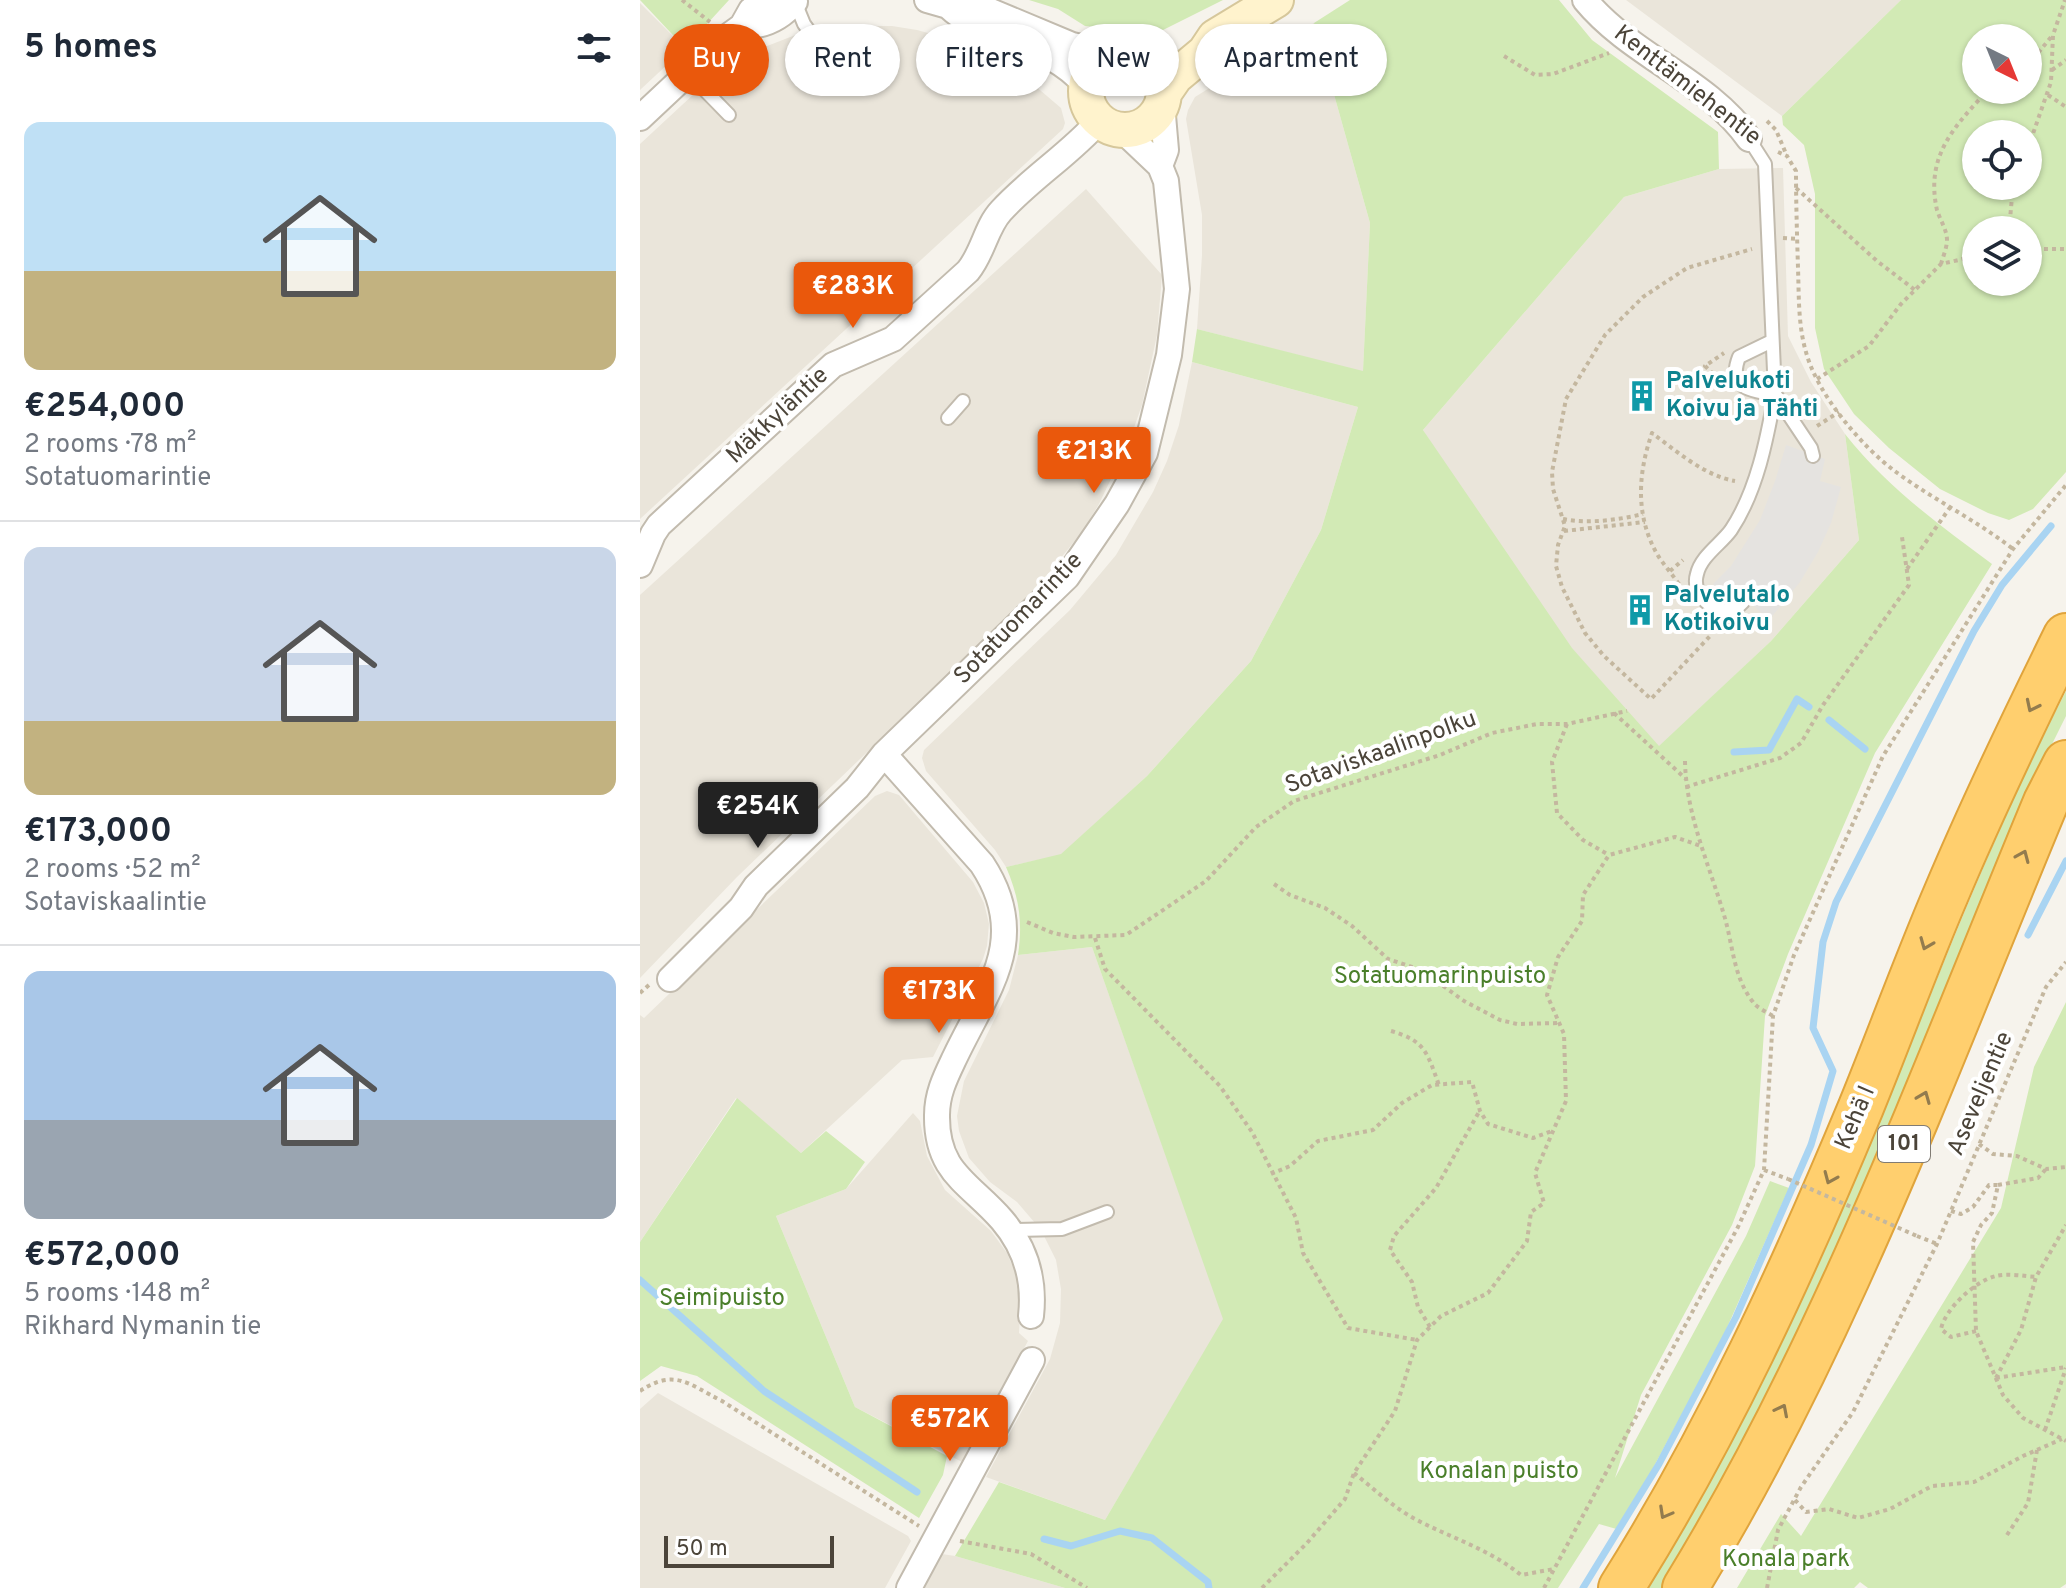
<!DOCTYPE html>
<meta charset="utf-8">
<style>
:root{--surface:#fff;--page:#f2f2f3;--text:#1f2937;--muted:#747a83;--line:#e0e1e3;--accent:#ea580c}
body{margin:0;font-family:Overpass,sans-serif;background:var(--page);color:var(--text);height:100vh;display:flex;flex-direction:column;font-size:30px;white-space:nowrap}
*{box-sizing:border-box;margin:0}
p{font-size:26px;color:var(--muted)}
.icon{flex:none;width:44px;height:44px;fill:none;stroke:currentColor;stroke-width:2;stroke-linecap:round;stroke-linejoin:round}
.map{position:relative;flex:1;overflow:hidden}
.side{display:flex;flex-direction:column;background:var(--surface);width:640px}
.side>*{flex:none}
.banner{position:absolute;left:24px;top:24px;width:760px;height:72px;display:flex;gap:16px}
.needle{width:52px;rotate:137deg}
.tools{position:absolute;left:1322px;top:24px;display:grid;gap:16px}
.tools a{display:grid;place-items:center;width:80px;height:80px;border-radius:50%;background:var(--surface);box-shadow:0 2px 6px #0004;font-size:40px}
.scale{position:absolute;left:24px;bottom:20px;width:170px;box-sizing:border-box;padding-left:8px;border:4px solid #4b4439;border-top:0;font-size:22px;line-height:28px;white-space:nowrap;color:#4b4439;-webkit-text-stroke:6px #fff;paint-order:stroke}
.price{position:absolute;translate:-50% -68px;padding:0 18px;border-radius:8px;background:var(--accent);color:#fff;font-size:26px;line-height:52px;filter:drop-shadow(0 2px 4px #0008)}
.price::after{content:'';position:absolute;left:50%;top:48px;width:24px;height:18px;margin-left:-12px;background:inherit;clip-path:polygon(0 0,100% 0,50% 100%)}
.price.current{background:#222;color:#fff}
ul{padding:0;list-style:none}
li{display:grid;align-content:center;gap:16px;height:424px;padding:0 24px}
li+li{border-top:2px solid var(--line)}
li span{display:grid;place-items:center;height:248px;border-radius:16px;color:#555}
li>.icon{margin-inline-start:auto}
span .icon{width:144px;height:144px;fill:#fffc;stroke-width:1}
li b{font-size:34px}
h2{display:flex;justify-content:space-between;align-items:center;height:96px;padding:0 24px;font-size:34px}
.tag{padding:0 28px;border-radius:36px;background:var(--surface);box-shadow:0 2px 6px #0004;font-size:28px;line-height:72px}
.tag.current{background:var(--accent);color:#fff}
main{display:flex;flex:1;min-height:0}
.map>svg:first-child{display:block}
.residential{fill:#eae5da}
.green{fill:#d2eab5;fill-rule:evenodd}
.parking{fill:#e5e3e0}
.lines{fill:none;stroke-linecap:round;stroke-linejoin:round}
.stream{stroke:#a9d4f2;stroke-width:7}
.lane-casing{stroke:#c2bbae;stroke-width:16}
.street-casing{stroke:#c2bbae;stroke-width:28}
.secondary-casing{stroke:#d6c79b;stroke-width:38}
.highway-casing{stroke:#e0a43c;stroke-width:48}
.path{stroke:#c4b79f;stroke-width:4;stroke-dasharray:4 4;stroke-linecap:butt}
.lane{stroke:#fff;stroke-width:12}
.street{stroke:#fff;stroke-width:24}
.secondary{stroke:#fff3cd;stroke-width:34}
.highway{stroke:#ffcf6e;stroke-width:44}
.path-bridge{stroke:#c4b79f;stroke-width:4;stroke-dasharray:4 4;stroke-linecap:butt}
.oneway{stroke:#937c4e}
.labels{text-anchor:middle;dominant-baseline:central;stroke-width:8;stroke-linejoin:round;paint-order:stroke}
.shield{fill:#fff;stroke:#817c74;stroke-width:2}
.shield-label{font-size:22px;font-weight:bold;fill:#4b4439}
.street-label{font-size:24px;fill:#4b4439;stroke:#fff}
.culture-label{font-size:24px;font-weight:bold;fill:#0d838f;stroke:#fff;text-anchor:start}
.park-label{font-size:24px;fill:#4a7f2a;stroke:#fff}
</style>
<main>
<section class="side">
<h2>5 homes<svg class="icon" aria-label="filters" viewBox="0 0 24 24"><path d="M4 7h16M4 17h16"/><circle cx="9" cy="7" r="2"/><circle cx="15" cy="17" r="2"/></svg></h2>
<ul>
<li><span style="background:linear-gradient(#bfe0f5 60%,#c2b280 0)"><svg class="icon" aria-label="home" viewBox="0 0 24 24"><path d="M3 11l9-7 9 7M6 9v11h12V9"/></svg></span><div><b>€254,000</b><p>2 rooms · 78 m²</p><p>Sotatuomarintie</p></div></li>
<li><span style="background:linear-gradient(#c9d6e8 70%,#c2b280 0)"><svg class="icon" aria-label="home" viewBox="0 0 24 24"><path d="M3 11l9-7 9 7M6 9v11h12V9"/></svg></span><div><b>€173,000</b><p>2 rooms · 52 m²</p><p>Sotaviskaalintie</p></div></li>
<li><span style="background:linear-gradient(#a9c7e8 60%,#9aa5b1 0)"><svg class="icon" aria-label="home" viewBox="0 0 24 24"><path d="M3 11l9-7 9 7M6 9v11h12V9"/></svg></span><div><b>€572,000</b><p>5 rooms · 148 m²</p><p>Rikhard Nymanin tie</p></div></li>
</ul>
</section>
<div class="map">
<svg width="1426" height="1588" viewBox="0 0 1426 1588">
<rect width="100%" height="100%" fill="#f6f3ec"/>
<path class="residential" d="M986 0H1261L1142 116Z
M0 3 45 48 0 90Z
M674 23 730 223 723 372 557 329 562 255V215L546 119 548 110 555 97Z
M207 26H252L277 30 321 42 344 52 380 73 421 108 425 123 423 129 0 519V144L70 79 107 54 158 34Z
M1143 168 1148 336 1171 382 1205 434 1219 540 1131 641 1019 747 887 598 783 430 984 197 1079 169Z
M446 189 522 275 517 335 502 405 490 439 459 504 442 532 390 596 97 877 0 978V595Z
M552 362 718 407 681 530 611 661 507 776 421 855 366 867 355 850 286 771 282 758 284 750 430 610 476 555 513 492 527 461 539 425Z
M247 791 259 795 333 882 344 903 349 924 347 946 343 959 293 1057 262 1060 161 1153 96 1098 0 1242V1015L4 1018 235 796Z
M452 947 584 1319 465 1520 346 1477 410 1359 420 1323 421 1289 416 1260 401 1230 377 1202 350 1182 329 1158 319 1131 317 1116 324 1081 369 990 378 955Z
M273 1113 280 1121 287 1156 305 1190 351 1231 367 1253 378 1279 381 1296 379 1333 388 1341 322 1462 215 1407 136 1216 206 1189Z
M18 1393 268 1536 271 1541 245 1588H0V1409Z
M302 1554 315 1556 425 1588H282Z"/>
<path class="green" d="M0 0H89L45 48Z
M389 0H583L517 33 445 26 418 9Z
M710 0H919L952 40 1078 132 1079 169 984 197 783 430 932 648 1019 746 1131 641 1219 540 1205 434C1247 487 1298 524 1352 564L1235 753 1148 954 1125 1016 1115 1166 1092 1225 1001 1395 975 1478 1106 1236 1130 1181 1149 1188 1082 1339 980 1530 959 1524 918 1588H425L315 1556 359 1482 465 1520 583 1319 452 947 378 955C383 922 379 897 366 867L421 854 507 776 611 661 681 530 718 407 552 362 557 329 723 371 730 223 674 23Z
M1261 0H1426V472L1393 509 1369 520 1348 513 1300 489 1249 448 1214 414 1184 369 1175 328V194L1164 145 1143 125 1142 116ZM1336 38H1388V90H1336ZM1336 134H1388V186H1336ZM1336 230H1388V282H1336Z
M1426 691V716C1352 862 1296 1016 1234 1167 1173 1311 1101 1453 1021 1588H1007C1070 1485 1127 1378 1177 1268 1263 1077 1329 878 1426 691Z
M1426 1002V1584L1420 1588H1228L1220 1582 1214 1588H1097L1141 1514 1161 1536 1361 1208 1394 1067Z
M97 1098 161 1153 186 1131 225 1162 206 1189 136 1216 215 1407 307 1456 303 1475 279 1518 57 1376 21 1366 0 1381V1242Z"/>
<path class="parking" d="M1146 445 1185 459 1180 481 1201 487 1191 523 1178 552 1160 582 1129 620 1114 606 1088 595 1073 584 1091 566 1120 520 1135 481Z"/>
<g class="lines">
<path class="stream" d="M1189 720 1225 749
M1094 752 1129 750 1157 699 1169 707
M1388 935 1426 861
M0 1280 124 1391 277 1492
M404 1539 431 1546 480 1531 512 1538 568 1582 569 1588
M943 1588 1019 1464 1096 1317 1171 1145 1193 1071 1173 1028 1183 942 1196 902 1334 631 1362 585 1411 526"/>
<defs>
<path id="lane" d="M155 2 164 24 183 50
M48 73 89 115
M1132 341 1099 357C1087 388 1110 391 1135 394L1171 448 1173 456
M308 418 323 401
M1103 602C1097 609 1091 612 1082 610 1066 607 1052 590 1057 574 1061 556 1081 544 1091 530 1117 491 1127 439 1135 394L1125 164 1109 139
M370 1230 422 1229 467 1212"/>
<path id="street" d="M287 0 308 6 329 2 432 45 471 54
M945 0C991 56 1068 80 1109 139
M308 6C347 43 407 40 446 86
M102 26C124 27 140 19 155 2
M0 118 48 73 62 55 102 26 111 10 135 0
M520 166 526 150 522 104
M0 565 13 534 19 525 193 365 253 339 328 271C343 253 346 227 361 211 391 178 430 154 459 121
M244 754 342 864C391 938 348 988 315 1057 306 1076 297 1093 297 1115 296 1173 330 1183 362 1220 386 1248 395 1280 391 1316
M30 979 101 908 116 886 217 788 244 754 427 577 477 504 505 453 529 355 537 289 526 181 520 166 482 130
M269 1588 392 1360"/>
<path id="secondary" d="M446 91a39 39 0 1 1 78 0a39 39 0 1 1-78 0Z
M524 93 535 77 565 52 575 37 636 0"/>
<path id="highway" d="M981 1588C1077 1436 1152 1273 1221 1107 1250 1036 1276 964 1306 894 1343 806 1384 721 1426 636
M1045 1588C1195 1344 1296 1066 1406 802L1426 763"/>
</defs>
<use href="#lane" class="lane-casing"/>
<use href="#street" class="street-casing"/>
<use href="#secondary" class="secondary-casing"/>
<use href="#highway" class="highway-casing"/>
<path class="path" d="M42 0 70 22
M864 56 895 75 913 74 969 53
M1388 65 1412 36
M1412 70 1426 60
M1408 95 1426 107
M1127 121 1136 130 1147 156
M1388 148 1411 82 1413 35 1425 0
M1138 152 1147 156 1156 171C1156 203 1157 235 1158 268 1159 296 1158 325 1166 352 1177 394 1222 447 1256 472 1294 500 1336 520 1373 549
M1156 188 1237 261 1275 290
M1369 230 1373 186
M1143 238 1158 239
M1388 249H1426
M1301 264C1303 257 1307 247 1307 240 1307 230 1300 220 1297 210 1285 156 1314 127 1348 90
M1177 379 1229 346 1261 304 1301 264 1336 256
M1079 380 1065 366 1084 353
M1177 426 1199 412
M923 519C948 524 978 520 1003 514
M924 531 1005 522
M1267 569 1311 506
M1030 571 1043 560
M1039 584C1032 574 1023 564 1017 554 995 515 998 473 1012 433 1036 451 1065 476 1095 481
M1072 629 1070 636 1011 699 964 656 945 633 922 587 916 566 918 545 925 526 913 489 912 472 926 399 965 335 1003 297 1047 268 1112 249
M974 713 1046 779
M927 724 912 762 917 813 943 840 969 855
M1045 761C1046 815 1069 864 1084 915 1093 944 1093 977 1113 1002 1117 1008 1127 1012 1133 1016
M1046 787 1140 758 1161 743 1183 705 1269 585 1262 537
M634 884 650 895 685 908 712 926 748 959 781 970 824 1001 860 1020 877 1024 919 1023
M387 922 413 933 434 937 486 935 566 881 616 827 654 801 800 755 852 733 897 724H927L987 711
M455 938 465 969 580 1086 612 1132 656 1218 663 1253 708 1328 777 1340
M0 993 10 984
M751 1031C786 1041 787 1053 799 1085
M1339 1144 1353 1154 1377 1156 1406 1169 1426 1167
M1124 1170 1148 1179
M631 1174 650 1166 678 1141 733 1130 762 1103 792 1085 832 1082 840 1111 848 1124 893 1138 912 1131
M1358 1185 1398 1178 1406 1169
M1311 1211 1321 1214 1333 1207 1349 1185H1358L1352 1213 1341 1225 1333 1242 1336 1331 1363 1395 1383 1418 1426 1441
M1277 1236 1297 1244
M790 1327 778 1307 772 1282 750 1250 754 1236 796 1188 839 1112
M1336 1331 1311 1337 1301 1329C1305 1309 1335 1281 1356 1276 1368 1273 1384 1276 1396 1277
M1356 1378 1381 1330 1396 1277 1426 1225
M1356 1378 1426 1367
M0 1391C35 1368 48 1384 82 1401L279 1526
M1405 1430 1426 1368
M714 1473C734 1489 753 1507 775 1519 811 1538 849 1549 881 1575L914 1569
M1155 1500 1166 1512 1189 1509 1218 1518 1250 1509 1292 1486 1334 1482 1383 1456 1422 1439
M1367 1535 1388 1503 1397 1450
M320 1541 391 1554 447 1588
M622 1588 667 1543 705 1499 714 1473 755 1411 777 1340 801 1316 848 1293 887 1241 891 1212 904 1203 895 1173 926 1101 924 1034 907 995 918 957 942 921 943 895 969 855 1035 837 1061 846
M904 1588 1098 1227 1124 1170 1133 1016 1154 955 1243 756 1373 549 1426 485
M1127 1588 1138 1530 1161 1487 1213 1412 1297 1244 1406 987 1426 962"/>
<use href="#lane" class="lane"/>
<use href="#street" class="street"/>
<use href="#secondary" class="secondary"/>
<use href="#highway" class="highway"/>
<path class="path-bridge" d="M1148 1179 1277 1236"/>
</g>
<defs><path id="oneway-chevron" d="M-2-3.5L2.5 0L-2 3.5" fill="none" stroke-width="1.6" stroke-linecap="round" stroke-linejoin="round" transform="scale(2)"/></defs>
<g class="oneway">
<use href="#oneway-chevron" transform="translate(1392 706) rotate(116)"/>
<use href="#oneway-chevron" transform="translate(1383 856) rotate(-67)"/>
<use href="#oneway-chevron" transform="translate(1286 944) rotate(112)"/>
<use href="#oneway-chevron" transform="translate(1284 1097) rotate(-68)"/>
<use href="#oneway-chevron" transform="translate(1190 1178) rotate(113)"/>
<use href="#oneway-chevron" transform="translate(1142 1410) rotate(-63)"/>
<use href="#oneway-chevron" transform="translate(1025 1513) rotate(119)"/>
</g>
<defs>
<symbol id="building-bare" viewBox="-9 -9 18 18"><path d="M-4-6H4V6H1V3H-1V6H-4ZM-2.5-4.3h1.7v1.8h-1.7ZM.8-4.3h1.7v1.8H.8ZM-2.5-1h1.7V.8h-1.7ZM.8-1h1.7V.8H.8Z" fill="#0f9aa8" stroke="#fff" stroke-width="2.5" paint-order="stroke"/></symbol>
</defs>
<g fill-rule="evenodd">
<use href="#building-bare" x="980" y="374" width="44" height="44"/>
<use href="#building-bare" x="978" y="588" width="44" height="44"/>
</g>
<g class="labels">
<rect class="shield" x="1238" y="1126" width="52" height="36" rx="6"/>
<g class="shield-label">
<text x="1264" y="1144">101</text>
</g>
<g class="street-label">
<text transform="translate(1047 86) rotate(38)">Kenttämiehentie</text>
<text transform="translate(138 416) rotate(-43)">Mäkkyläntie</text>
<text transform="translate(379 619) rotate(-46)">Sotatuomarintie</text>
<text transform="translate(741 753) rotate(-20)">Sotaviskaalinpolku</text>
<text transform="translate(1341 1094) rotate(-67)">Aseveljentie</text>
<text transform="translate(1216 1118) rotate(-67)">Kehä I</text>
</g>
<g class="culture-label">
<text x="1026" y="382">Palvelukoti<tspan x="1026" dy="28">Koivu ja Tähti</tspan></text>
<text x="1024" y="596">Palvelutalo<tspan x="1024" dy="28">Kotikoivu</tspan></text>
</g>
<g class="park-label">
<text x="800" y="977">Sotatuomarinpuisto</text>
<text x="82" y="1299">Seimipuisto</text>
<text x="859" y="1472">Konalan puisto</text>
<text x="1146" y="1560">Konala park</text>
</g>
</g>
</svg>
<div class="tools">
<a><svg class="needle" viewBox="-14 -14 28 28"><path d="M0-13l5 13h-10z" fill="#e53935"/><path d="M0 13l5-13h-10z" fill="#747a83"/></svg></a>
<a><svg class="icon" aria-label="locate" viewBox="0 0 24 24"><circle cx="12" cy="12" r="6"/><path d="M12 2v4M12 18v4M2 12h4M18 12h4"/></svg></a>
<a><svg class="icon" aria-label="layers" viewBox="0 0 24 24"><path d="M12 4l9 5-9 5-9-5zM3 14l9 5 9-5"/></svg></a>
</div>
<div class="scale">50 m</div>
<b class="price" style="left:213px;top:330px">€283K</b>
<b class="price" style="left:454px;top:495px">€213K</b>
<b class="price current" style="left:118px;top:850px">€254K</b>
<b class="price" style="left:299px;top:1035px">€173K</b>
<b class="price" style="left:310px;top:1463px">€572K</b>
<div class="banner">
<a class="tag current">Buy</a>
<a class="tag">Rent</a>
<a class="tag">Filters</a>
<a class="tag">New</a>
<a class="tag">Apartment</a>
</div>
</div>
</main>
